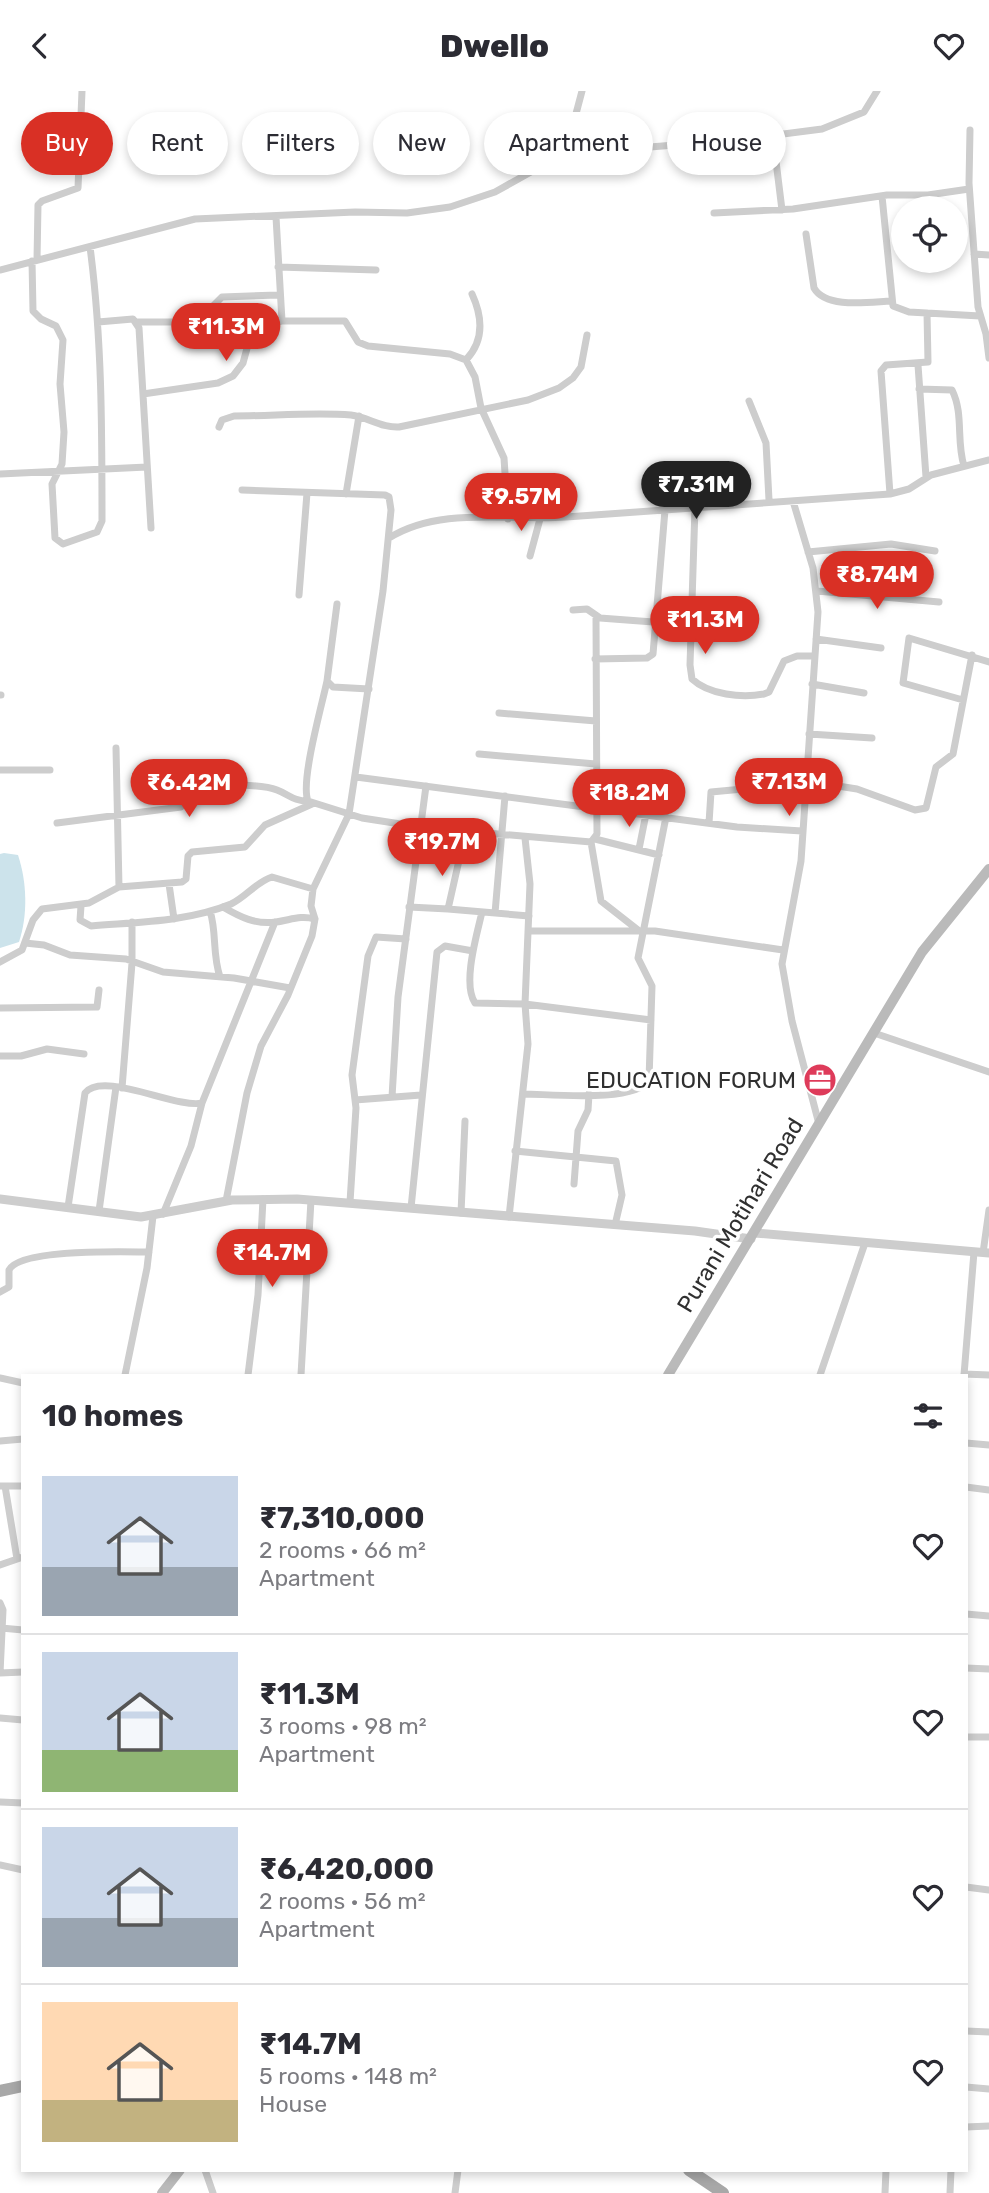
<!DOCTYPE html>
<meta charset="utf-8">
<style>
:root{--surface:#fff;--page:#f7f7f7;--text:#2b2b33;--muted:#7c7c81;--line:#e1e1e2;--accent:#d93025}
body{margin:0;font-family:Rubik,sans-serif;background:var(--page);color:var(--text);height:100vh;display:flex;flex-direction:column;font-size:26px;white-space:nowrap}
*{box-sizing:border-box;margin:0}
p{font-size:23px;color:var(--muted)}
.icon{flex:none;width:38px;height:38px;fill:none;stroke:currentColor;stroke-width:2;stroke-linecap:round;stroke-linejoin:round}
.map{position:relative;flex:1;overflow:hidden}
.side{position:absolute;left:21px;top:1283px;width:947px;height:798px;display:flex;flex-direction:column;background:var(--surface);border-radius:0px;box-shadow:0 4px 10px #0003}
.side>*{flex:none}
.guide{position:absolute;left:21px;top:21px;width:948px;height:63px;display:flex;gap:14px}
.tools{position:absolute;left:891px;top:105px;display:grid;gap:14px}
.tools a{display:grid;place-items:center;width:77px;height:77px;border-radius:50%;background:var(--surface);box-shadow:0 4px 10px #0003;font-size:35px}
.price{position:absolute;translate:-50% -60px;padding:0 16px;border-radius:24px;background:var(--accent);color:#fff;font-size:23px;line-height:46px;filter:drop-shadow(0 2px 4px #0008)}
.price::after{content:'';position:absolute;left:50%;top:42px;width:21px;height:16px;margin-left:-10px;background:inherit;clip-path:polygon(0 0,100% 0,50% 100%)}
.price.on{background:#222;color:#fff}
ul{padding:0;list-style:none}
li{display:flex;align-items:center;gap:21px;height:175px;padding:0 21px}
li+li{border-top:2px solid var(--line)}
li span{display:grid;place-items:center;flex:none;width:196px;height:140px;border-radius:0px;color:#555}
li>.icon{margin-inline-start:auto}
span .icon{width:84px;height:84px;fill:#fffc;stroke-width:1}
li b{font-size:30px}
h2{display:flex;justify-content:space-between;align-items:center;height:84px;padding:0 21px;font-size:30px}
.chip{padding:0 24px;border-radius:32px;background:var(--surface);box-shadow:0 4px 10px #0003;font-size:24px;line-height:63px}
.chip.on{background:var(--accent);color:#fff}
header{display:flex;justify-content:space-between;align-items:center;height:91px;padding:0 21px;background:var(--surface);font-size:32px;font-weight:800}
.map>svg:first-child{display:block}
.water{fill:#cce3eb}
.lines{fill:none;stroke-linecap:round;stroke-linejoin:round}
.minor{stroke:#cdcdcd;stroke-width:7}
.tertiary{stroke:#cdcdcd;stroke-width:9}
.secondary{stroke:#bababa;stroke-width:10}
.primary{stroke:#a8a8a8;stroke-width:12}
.labels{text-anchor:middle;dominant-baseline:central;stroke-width:7;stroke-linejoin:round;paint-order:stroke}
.poi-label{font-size:23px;fill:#303030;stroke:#fff;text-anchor:end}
.street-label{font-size:23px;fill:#303030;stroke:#fff}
</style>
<header><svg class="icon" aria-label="back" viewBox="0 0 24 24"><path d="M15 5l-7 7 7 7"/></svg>Dwello<svg class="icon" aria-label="heart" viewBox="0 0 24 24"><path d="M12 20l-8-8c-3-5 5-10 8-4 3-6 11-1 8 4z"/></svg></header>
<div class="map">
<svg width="989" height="2102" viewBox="0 0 989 2102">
<rect width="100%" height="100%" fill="#fff"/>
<path class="water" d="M4 762 18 764C27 791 28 824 19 851L0 857V763Z"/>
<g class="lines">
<path class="minor" d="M970 39 969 92 978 216 986 243 989 267
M773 46 782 119
M575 61 573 34 582 0
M882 105 893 215 909 221 980 225
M714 122 793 118 887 104H928L969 98
M276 126 282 230H345L358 251 368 255 450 263 466 269 475 286 481 317 504 367 508 428
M806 143 814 197C826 218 869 211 891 210
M974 163 989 164
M37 169 38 114 42 110 78 97 82 0
M32 170 33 220 41 228 56 235 63 249 60 293 64 341 62 373 52 393 55 447 63 453 97 441 102 430C102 338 102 247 90 156
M278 176 376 179
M0 179 195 128 355 121 407 122 450 116 495 101 563 63 737 49 822 38 864 21 877 0
M98 231 133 228 139 237 151 437
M137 231H202L209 226 213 215 222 206 278 204
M466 269C484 250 483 227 472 203
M918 274 926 386
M919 298 952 299C964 323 956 350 964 375
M143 303 218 292 233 285 243 272 252 239 282 230
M749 310 766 352 769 409
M219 336 222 329 234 325C272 325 313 321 351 324 368 326 381 337 399 336L528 309 559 297 573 287 581 276 587 244
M0 383 147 376
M346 403 359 325
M890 403 881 280 886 274 928 271 927 222
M793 410 813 477 818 521 801 770 782 873 792 930 819 1033
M695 416 690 574 692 588C709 604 742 607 764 603L769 601 784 570 797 565H814
M389 447C440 415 508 430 566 426 674 419 782 410 890 403L909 398 931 384 989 369
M808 461 891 453 935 460
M530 465 540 428
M817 500 939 511
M299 504 307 402
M337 513 327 590 333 596 369 598
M573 519 587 518 600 527 693 534
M816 548 881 557
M595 568 647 567 653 563 665 419
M327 590C322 614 300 691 308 710L362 727 420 736 591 751 597 743 596 525
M812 593 864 602
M0 604H1
M963 609 903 592 909 547 989 571
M499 622 596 630
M809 643 872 647
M116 657 119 796
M479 663 596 673
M0 679H50
M356 686 737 736 802 740
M806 690 857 698 915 719 926 717 936 676 953 663 972 564
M57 732 181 716 193 698C208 692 262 693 277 699 290 704 293 710 308 710
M709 732 711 701 743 698
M595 748 659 764
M591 751 601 810 638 839
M639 758 646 723
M169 793 174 828
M81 815 80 829 91 835C137 831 187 831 231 813 246 806 256 791 272 786L313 798
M223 816C240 826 256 834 276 831 291 829 300 824 315 828
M409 816 448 818 460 765 457 740
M448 818 529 825
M210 820C217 842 212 862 220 886
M482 821C477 843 462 893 475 912L525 913 651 929
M495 822 505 705
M529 840H655L783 859
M25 852 44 854 70 864 126 868 163 881 234 887 290 897
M0 871 22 859 33 829 42 818 89 812 119 796 182 791 186 788 188 765 192 761 245 756 265 734 312 713
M0 917 97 916 99 899
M874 942 989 981
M0 965H21L47 958 84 963
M122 997 132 872V831
M524 1003C549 1003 636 1012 649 989L652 895 638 867 666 726
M392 1006 398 906 426 695
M355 1009 421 1004
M515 1060 616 1070 622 1104 615 1134
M574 1093 578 1040 588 1019 589 1003
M226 1110 247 1002 261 955 288 904 312 845 315 828 311 815 313 798 349 723 383 500 391 419 389 406 385 404 242 399
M350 1111 356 1017 352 984 368 865 376 846 406 848
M68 1116 85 1002C102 979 177 1018 202 1012L275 831
M411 1117 437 861 445 855 473 860
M99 1120 116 996
M461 1122 465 1030
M163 1123 191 1055 202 1012
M509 1126 528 953 525 913 530 793 525 747
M983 1162 989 1119
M0 1201 9 1196V1179C20 1157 125 1161 149 1161
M964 1283 989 1284
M125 1284 147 1177 153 1125
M248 1284 258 1204 263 1108
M301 1284 311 1109
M820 1284 865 1152
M964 1284 974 1161
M0 1287 23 1292
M0 1350 23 1348
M966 1352 989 1354
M0 1395H23
M5 1395 17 1468
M966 1396 989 1399
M0 1474 23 1466
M0 1512 3 1519 0 1582 23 1581
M966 1523 989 1525
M1 1537 23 1539
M966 1577 989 1578
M0 1627 23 1629
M966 1646H989
M0 1711 23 1712
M0 1774 23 1779
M966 1796 989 1799
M966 1940 989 1941
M966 1996 989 1998
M966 2036 989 2035
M205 2079 213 2102
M455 2102 458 2079
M885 2102 886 2079
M950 2102 951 2079"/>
<path class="tertiary" d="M0 1108 141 1126 232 1109 297 1108 695 1140 751 1148
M755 1142 989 1162"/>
<path class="secondary" d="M668 1284 922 861 989 778
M162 2102 180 2079"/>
<path class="primary" d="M0 2000 23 1995
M689 2079 723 2102"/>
</g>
<defs>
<symbol id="office-disc" viewBox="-11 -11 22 22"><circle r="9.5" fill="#de3b5a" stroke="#fff"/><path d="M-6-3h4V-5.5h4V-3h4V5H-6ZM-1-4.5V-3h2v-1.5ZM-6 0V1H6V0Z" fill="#fff"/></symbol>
</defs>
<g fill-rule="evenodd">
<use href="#office-disc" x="801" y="970" width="38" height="38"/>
</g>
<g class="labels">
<g class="poi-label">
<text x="796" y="989">EDUCATION FORUM</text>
</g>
<g class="street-label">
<text transform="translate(740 1124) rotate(-59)">Purani Motihari Road</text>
</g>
</g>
</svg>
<div class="tools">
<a><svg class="icon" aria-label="locate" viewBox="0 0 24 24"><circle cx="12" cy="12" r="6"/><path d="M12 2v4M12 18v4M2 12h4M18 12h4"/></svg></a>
</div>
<b class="price" style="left:226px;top:272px">₹11.3M</b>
<b class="price on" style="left:696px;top:430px">₹7.31M</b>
<b class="price" style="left:521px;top:442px">₹9.57M</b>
<b class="price" style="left:877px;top:520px">₹8.74M</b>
<b class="price" style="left:705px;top:565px">₹11.3M</b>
<b class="price" style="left:789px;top:727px">₹7.13M</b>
<b class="price" style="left:189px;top:728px">₹6.42M</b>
<b class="price" style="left:629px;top:738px">₹18.2M</b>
<b class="price" style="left:442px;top:787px">₹19.7M</b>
<b class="price" style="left:272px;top:1198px">₹14.7M</b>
<div class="guide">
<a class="chip on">Buy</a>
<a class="chip">Rent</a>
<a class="chip">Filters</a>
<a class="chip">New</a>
<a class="chip">Apartment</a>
<a class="chip">House</a>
</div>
<section class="side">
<h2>10 homes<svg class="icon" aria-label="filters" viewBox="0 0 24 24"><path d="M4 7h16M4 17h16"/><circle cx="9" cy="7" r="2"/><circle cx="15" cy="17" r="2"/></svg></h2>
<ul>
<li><span style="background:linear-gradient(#c9d6e8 65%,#9aa5b1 0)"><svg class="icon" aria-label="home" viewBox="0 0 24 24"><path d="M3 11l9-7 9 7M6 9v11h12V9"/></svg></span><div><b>₹7,310,000</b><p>2 rooms · 66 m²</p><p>Apartment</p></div><svg class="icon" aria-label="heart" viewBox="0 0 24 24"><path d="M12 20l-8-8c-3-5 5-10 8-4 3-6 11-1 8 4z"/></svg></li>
<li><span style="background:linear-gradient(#c9d6e8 70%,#8fb573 0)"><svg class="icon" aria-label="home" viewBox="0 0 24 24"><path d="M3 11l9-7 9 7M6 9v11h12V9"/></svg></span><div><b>₹11.3M</b><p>3 rooms · 98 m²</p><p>Apartment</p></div><svg class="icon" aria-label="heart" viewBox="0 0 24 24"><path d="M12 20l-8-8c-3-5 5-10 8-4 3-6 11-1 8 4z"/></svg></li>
<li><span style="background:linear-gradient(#c9d6e8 65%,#9aa5b1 0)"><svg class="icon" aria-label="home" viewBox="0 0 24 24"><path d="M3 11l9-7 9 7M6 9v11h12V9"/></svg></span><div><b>₹6,420,000</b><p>2 rooms · 56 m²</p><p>Apartment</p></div><svg class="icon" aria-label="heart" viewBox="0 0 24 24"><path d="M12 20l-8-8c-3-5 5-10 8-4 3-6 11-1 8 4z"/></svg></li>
<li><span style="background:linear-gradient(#ffd9b3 70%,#c2b280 0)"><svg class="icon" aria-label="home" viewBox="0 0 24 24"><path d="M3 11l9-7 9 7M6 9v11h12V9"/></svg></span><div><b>₹14.7M</b><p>5 rooms · 148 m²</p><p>House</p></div><svg class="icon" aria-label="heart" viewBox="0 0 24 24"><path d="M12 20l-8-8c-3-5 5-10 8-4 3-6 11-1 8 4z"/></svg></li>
</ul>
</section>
</div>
